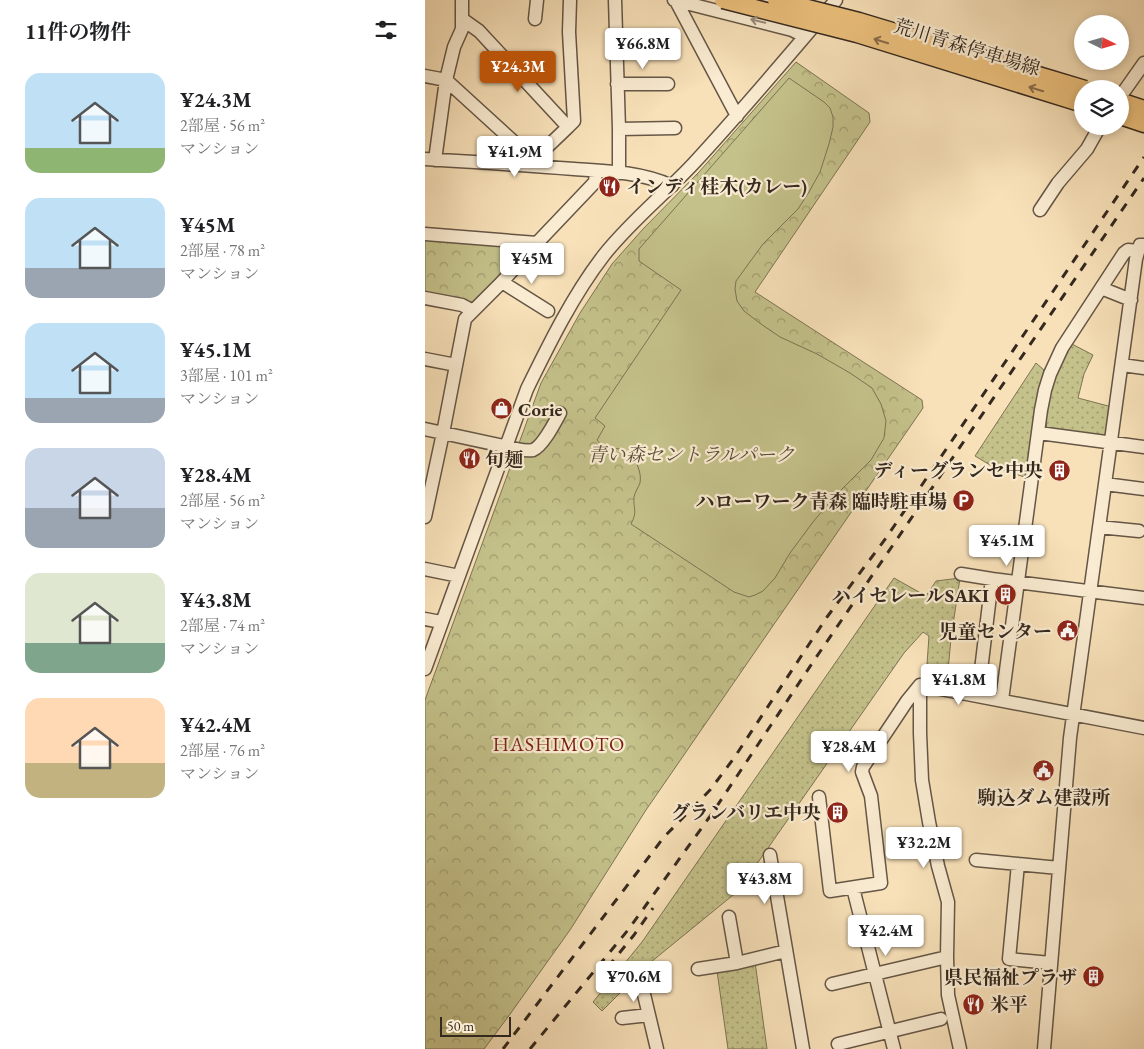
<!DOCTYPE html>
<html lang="ja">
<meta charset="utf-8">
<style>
:root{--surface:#fff;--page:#f2f2f2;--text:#202124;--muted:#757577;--accent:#b45309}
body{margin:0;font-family:"EB Garamond","Noto Serif JP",serif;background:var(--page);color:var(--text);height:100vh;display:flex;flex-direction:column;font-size:19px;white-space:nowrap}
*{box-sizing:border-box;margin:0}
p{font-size:16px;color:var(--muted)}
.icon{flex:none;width:28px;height:28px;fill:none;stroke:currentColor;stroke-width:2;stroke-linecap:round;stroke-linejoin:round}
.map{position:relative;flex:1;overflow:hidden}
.drawer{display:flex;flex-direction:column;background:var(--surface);width:425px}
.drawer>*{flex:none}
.needle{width:32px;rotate:95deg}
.buttons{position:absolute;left:649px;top:15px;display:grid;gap:10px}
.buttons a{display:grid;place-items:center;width:55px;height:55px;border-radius:50%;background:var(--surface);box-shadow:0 2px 8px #0003;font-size:25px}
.scale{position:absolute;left:15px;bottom:12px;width:71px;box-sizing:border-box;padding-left:5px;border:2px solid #34281f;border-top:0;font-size:14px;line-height:18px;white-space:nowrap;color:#34281f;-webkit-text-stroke:4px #faecd2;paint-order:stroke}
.price{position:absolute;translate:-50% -42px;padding:0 11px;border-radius:5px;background:#fff;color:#222;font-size:16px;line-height:32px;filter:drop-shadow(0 1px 2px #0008)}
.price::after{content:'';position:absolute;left:50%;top:30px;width:15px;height:11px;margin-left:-8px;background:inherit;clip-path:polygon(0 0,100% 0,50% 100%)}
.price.selected{background:var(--accent);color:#fff}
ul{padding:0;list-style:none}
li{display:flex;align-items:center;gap:15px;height:125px;padding:0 25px}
li span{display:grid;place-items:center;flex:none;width:140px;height:100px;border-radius:15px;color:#555}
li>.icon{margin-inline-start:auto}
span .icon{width:60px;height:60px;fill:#fffc;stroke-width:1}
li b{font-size:21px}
h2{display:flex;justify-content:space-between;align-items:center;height:60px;padding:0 25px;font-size:21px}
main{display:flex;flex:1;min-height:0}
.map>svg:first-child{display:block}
.grass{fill:url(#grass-dots);stroke:#7c7454}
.park{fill:url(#park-crowns);stroke:#7c7454}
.garden{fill:#c4c18a;stroke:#7c7454}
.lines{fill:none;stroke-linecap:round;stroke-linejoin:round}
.minor-casing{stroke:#655646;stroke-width:15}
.major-casing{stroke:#34281f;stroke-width:19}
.minor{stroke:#faecd2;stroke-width:12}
.major{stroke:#ecc07c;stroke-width:16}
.rail{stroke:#34281f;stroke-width:3;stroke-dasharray:9 9;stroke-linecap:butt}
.major-bridge-casing{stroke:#34281f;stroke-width:19;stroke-linecap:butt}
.major-bridge{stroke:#ecc07c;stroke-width:16}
.oneway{stroke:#978a78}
.oneway2{stroke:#876c49}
.labels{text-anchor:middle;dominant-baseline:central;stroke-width:4.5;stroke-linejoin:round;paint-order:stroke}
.street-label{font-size:19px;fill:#34281f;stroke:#faecd2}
.poi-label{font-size:19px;font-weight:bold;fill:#34281f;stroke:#faecd2;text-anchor:end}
.park-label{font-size:19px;font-style:italic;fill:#584e3a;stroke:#faecd2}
.neighbourhood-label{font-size:20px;letter-spacing:1px;fill:#7a1f14;stroke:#faecd2}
</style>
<main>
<section class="drawer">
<h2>11件の物件<svg class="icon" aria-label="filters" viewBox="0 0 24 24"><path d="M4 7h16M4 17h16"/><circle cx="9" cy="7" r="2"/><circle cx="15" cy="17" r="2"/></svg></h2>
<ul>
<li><span style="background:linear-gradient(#bfe0f5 75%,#8fb573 0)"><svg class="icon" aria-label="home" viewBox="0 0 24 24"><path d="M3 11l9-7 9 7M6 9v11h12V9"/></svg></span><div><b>¥24.3M</b><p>2部屋 · 56 m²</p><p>マンション</p></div></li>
<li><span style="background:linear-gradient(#bfe0f5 70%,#9aa5b1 0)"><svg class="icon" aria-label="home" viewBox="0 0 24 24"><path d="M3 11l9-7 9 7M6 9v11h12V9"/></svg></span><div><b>¥45M</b><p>2部屋 · 78 m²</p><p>マンション</p></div></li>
<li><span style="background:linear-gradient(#bfe0f5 75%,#9aa5b1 0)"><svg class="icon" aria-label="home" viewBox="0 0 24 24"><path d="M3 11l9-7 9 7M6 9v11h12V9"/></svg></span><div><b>¥45.1M</b><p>3部屋 · 101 m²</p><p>マンション</p></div></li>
<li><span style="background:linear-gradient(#c9d6e8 60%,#9aa5b1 0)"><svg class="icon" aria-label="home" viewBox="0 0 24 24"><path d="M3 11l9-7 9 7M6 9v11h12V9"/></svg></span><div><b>¥28.4M</b><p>2部屋 · 56 m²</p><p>マンション</p></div></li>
<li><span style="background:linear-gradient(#dfe7d0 70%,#7fa58c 0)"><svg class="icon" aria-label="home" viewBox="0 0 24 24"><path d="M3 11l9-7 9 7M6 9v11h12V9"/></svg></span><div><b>¥43.8M</b><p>2部屋 · 74 m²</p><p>マンション</p></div></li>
<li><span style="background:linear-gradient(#ffd9b3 65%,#c2b280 0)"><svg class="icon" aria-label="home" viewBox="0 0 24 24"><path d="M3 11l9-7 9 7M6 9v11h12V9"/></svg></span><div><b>¥42.4M</b><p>2部屋 · 76 m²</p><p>マンション</p></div></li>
</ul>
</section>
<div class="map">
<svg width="719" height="1049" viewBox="0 0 719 1049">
<defs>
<pattern id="grass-dots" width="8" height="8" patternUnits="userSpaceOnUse" patternTransform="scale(1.25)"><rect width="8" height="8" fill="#c4c18a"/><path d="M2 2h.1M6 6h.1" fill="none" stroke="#a09d70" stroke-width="1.8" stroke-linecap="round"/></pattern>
<pattern id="park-crowns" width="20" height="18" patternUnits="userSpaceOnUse" patternTransform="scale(1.25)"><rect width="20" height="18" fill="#c4c18a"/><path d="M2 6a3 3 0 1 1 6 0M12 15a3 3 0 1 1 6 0" fill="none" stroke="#a09d70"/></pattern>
</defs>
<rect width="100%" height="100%" fill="#f8e1b9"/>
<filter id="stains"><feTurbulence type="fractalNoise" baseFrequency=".004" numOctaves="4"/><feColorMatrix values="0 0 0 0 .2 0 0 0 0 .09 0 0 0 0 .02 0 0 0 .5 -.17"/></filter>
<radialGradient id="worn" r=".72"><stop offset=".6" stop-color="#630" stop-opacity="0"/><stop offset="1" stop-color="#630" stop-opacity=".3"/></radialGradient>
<path class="grass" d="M645 343 668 355 659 374 653 398 687 407 681 437 622 429 620 411 630 377Z
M611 363 619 370 612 402 602 478 565 465 550 456Z
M469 578 501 596 511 581 535 578 526 638 522 682 501 678 504 636 498 632 479 653 313 891 226 962 177 1011 168 1002 217 942Z
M330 962 342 1049H303L292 971Z"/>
<path class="park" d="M371 62 444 113 445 122 330 292 497 400 498 408 221 810 145 930 83 1017 59 1049H0V700L116 383 155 313 187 264 218 229 274 172Z
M0 237 95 245 97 248V252L47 302 0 294Z"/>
<path class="garden" d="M364 78 399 102 405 108 408 117V127L404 144 395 172 384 192 373 209 338 244 311 281 310 289 312 301 319 311 336 324 355 337 392 354 425 373 447 388 456 404 461 421 459 438 446 460 409 497 388 522 365 553 350 578 338 591 330 595 324 597 309 592 206 524C213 510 208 510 209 497 210 492 213 488 215 483 216 478 215 472 213 467 208 450 197 447 180 449L172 440 180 426 170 418 256 290 214 261V249Z"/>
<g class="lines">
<defs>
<path id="minor" d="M190 0 194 129V173
M249 0 367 30 379 36
M251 1 312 116
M37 19 54 31 143 127 120 149 116 166
M110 19 112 0
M0 76 21 80 89 142
M192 84H243
M695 97 719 63
M143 127 149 121 144 32 145 0
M194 129 250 128
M0 159C50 162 99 165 149 169 182 171 216 172 247 186
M10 160 21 80 29 47 37 29V0
M615 210 633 183 662 149 675 126
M0 234 112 243
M77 282 123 311
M676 288 706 300
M0 298 37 305 48 311
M0 359 31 365
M697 365 719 368
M0 429 92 449C97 450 103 451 108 450 118 446 130 422 135 413
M614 433 719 447
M680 484 719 489
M0 517 18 433 40 319 77 282 112 243 170 182 171 171
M674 527 714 531
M0 569 34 576
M536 574 567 579 719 598
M0 619 16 622
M0 669 102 389C124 344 148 295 179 255 206 221 240 194 269 163 318 110 364 55 411 0
M495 685V733L497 780 504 822 513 866 523 902 522 957 523 995 535 1049
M495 685 719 728
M553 695 567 579
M577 700 616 410 620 390 625 374 637 348 699 253 703 250 713 251
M394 797 405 891 456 883 446 796 437 772 438 767 482 701 495 685
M345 855 378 1049
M551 860 634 868
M593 864 584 959 626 963
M428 888 469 1049
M304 917 312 963
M273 969 312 963 361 951
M407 984 522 957
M217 986 232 1049
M197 1018 224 1015
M413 1044 516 1019
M619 1049 645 738 711 259 715 245H719"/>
<path id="major" d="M695 101 719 109
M695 116 719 124"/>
</defs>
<use href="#minor" class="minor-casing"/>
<use href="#major" class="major-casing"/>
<use href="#minor" class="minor"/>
<use href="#major" class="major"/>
<path class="rail" d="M183 967 209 935 228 908
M78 1049 239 837 285 790 309 758 402 617 461 538 719 157
M105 1049 203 930 286 815 390 659 719 178"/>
<defs>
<path id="major-bridge" d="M298 0 432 34 658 104
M351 0 434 21 660 89"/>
</defs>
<use href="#major-bridge" class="major-bridge-casing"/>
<use href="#major-bridge" class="major-bridge"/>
</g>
<defs><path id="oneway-shaft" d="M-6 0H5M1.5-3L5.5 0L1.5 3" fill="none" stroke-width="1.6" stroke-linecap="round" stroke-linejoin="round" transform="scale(1.25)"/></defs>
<use class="oneway" href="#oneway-shaft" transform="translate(333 21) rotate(-166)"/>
<g class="oneway2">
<use href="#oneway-shaft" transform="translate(456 41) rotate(-163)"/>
<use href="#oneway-shaft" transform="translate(611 89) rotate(-163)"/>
</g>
<defs>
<symbol id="restaurant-disc" viewBox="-11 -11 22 22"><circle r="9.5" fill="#8f2418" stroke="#faecd2"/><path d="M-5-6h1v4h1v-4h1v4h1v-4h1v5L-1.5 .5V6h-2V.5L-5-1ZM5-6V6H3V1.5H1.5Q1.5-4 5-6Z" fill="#fff"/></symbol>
<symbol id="shop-disc" viewBox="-11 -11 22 22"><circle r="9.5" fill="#8f2418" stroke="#faecd2"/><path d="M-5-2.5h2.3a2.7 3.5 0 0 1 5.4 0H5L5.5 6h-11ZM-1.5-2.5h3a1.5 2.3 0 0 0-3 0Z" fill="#fff"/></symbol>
<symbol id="building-disc" viewBox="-11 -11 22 22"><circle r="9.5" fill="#8f2418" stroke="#faecd2"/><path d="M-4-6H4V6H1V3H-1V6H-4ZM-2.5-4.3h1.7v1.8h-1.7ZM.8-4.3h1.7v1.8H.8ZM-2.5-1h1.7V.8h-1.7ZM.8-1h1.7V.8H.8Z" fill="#fff"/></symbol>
<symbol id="parking-disc" viewBox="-11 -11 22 22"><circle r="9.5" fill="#8f2418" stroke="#faecd2"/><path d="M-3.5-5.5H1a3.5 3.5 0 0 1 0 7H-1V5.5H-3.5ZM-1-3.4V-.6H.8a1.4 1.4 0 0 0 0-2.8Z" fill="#fff"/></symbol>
<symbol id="civic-disc" viewBox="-11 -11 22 22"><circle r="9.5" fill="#8f2418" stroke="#faecd2"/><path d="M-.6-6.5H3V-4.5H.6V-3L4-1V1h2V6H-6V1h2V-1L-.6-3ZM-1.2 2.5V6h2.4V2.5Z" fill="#fff"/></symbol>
</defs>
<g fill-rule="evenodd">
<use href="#restaurant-disc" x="172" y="174" width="25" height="25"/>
<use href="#shop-disc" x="64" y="396" width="25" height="25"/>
<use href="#restaurant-disc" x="32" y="446" width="25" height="25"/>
<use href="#building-disc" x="622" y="458" width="25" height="25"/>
<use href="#parking-disc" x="526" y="488" width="25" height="25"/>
<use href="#building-disc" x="568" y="582" width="25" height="25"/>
<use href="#civic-disc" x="630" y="618" width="25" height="25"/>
<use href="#civic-disc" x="606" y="758" width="25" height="25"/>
<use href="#building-disc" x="400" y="800" width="25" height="25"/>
<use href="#building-disc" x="656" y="964" width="25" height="25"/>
<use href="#restaurant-disc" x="536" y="992" width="25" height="25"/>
</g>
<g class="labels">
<g class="street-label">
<text transform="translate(542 47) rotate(17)">荒川青森停車場線</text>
</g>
<g class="poi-label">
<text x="201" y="186" text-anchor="start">インディ桂木(カレー)</text>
<text x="93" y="409" text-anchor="start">Corie</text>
<text x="60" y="459" text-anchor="start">旬麺</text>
<text x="618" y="470">ディーグランセ中央</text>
<text x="522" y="501">ハローワーク青森 臨時駐車場</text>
<text x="564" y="595">ハイセレールSAKI</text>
<text x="627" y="631">児童センター</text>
<text x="619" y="797" text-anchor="middle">駒込ダム建設所</text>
<text x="396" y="812">グランバリエ中央</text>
<text x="652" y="977">県民福祉プラザ</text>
<text x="565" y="1004" text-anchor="start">米平</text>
</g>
<g class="park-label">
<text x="266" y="454">青い森セントラルパーク</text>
</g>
<g class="neighbourhood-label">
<text x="134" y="744">HASHIMOTO</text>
</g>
</g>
<rect width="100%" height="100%" filter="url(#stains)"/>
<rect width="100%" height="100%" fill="url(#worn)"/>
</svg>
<div class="buttons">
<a><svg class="needle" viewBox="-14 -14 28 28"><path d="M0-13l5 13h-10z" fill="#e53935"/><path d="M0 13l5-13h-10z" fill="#757577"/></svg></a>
<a><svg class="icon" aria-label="layers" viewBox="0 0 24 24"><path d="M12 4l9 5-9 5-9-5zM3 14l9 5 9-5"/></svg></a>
</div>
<div class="scale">50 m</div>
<b class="price" style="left:218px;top:70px">¥66.8M</b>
<b class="price selected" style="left:93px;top:93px">¥24.3M</b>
<b class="price" style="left:90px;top:178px">¥41.9M</b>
<b class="price" style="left:107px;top:285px">¥45M</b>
<b class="price" style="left:582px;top:567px">¥45.1M</b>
<b class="price" style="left:534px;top:706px">¥41.8M</b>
<b class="price" style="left:424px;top:773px">¥28.4M</b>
<b class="price" style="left:499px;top:869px">¥32.2M</b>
<b class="price" style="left:340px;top:905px">¥43.8M</b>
<b class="price" style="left:461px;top:957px">¥42.4M</b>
<b class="price" style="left:209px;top:1003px">¥70.6M</b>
</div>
</main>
